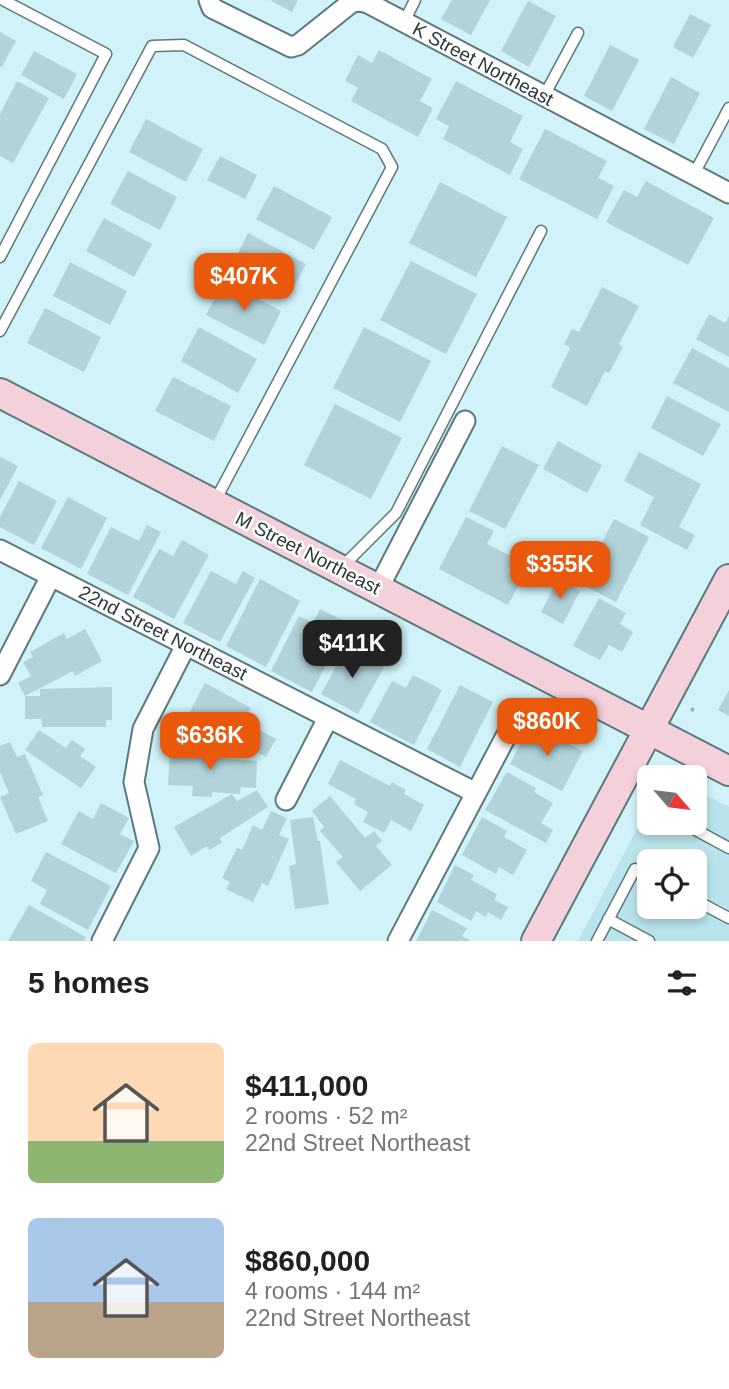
<!DOCTYPE html>
<meta charset="utf-8">
<style>
:root{--surface:#fff;--page:#f2f2f2;--text:#202124;--muted:#757577;--accent:#ea580c}
body{margin:0;font-family:Helvetica,sans-serif;background:var(--page);color:var(--text);height:100vh;display:flex;flex-direction:column;font-size:26px;white-space:nowrap}
*{box-sizing:border-box;margin:0}
p{font-size:23px;color:var(--muted)}
.icon{flex:none;width:38px;height:38px;fill:none;stroke:currentColor;stroke-width:2;stroke-linecap:round;stroke-linejoin:round}
.map{position:relative;height:941px;overflow:hidden}
.details{display:flex;flex-direction:column;background:var(--surface);flex:1}
.details>*{flex:none}
.needle{width:46px;rotate:118deg}
.buttons{position:absolute;left:637px;top:765px;display:grid;gap:14px}
.buttons a{display:grid;place-items:center;width:70px;height:70px;border-radius:10px;background:var(--surface);box-shadow:0 4px 10px #0003;font-size:35px}
.price{position:absolute;translate:-50% -60px;padding:0 16px;border-radius:14px;background:var(--accent);color:#fff;font-size:23px;line-height:46px;filter:drop-shadow(0 2px 4px #0008)}
.price::after{content:'';position:absolute;left:50%;top:42px;width:21px;height:16px;margin-left:-10px;background:inherit;clip-path:polygon(0 0,100% 0,50% 100%)}
.price.current{background:#222;color:#fff}
ul{padding:0;list-style:none}
li{display:flex;align-items:center;gap:21px;height:175px;padding:0 28px}
li span{display:grid;place-items:center;flex:none;width:196px;height:140px;border-radius:10px;color:#555}
li>.icon{margin-inline-start:auto}
span .icon{width:84px;height:84px;fill:#fffc;stroke-width:1}
li b{font-size:30px}
h2{display:flex;justify-content:space-between;align-items:center;height:84px;padding:0 28px;font-size:30px}
.map>svg:first-child{display:block}
.built{fill:#bae4eb;fill-rule:evenodd}
.building{fill:#b2d3d9}
.lines{fill:none;stroke-linecap:round;stroke-linejoin:round}
.lane-casing{stroke:#5b797e;stroke-width:13}
.street-casing{stroke:#5b797e;stroke-width:23}
.secondary-casing{stroke:#5b797e;stroke-width:32}
.path{stroke:#93adb2;stroke-width:3.5;stroke-dasharray:3.5 5;stroke-linecap:butt}
.lane{stroke:#fff;stroke-width:10}
.street{stroke:#fff;stroke-width:19}
.secondary{stroke:#f4d0db;stroke-width:28}
.labels{text-anchor:middle;dominant-baseline:central;stroke-width:5;stroke-linejoin:round;paint-order:stroke}
.street-label{font-size:19px;fill:#2a3739;stroke:#fff}
</style>
<div class="map">
<svg width="729" height="941" viewBox="0 0 729 941">
<rect width="100%" height="100%" fill="#d0f2f8"/>
<path class="built" d="M695 790 729 807V941H578L649 806V822H695ZM649 861H695V906H649Z"/>
<path class="building" d="M270 0H298L292 12Z
M452 0H490L471 35 441 19Z
M528 1 556 16 529 67 501 51Z
M690 14 711 25 693 58 673 47Z
M0 32 16 41 2 67 0 66Z
M610 45 639 60 612 111 584 96Z
M379 50 432 79 420 101 433 108 418 137 351 101 358 88 345 81 358 55 372 63Z
M34 51 77 74 64 99 21 75Z
M671 77 700 93 674 144 644 129Z
M17 81 49 98 13 163 0 156V114Z
M456 81 523 116 510 142 523 149 510 175 443 139 449 126 436 119Z
M146 119 203 149 186 182 129 152Z
M545 129 607 161 598 178 614 186 597 219 519 179Z
M220 156 257 175 245 199 207 180Z
M128 171 177 197 160 230 110 204Z
M646 181 714 218 688 265 606 222 624 190 637 197Z
M440 182 507 217 476 277 409 243Z
M274 186 332 217 314 250 256 219Z
M104 218 152 244 134 277 86 251Z
M248 233 306 264 288 298 231 267Z
M411 261 477 294 446 354 380 320Z
M70 262 127 291 110 325 53 296Z
M224 281 281 311 264 345 206 315Z
M602 287 639 306 619 344 623 347 609 373 605 371 587 406 551 387 570 348 564 344 572 329 579 332Z
M45 308 101 337 84 372 27 343Z
M709 314 725 323 729 316V357L696 339Z
M199 327 257 359 238 393 181 361Z
M364 327 431 361 400 422 333 388Z
M692 348 729 368V412L673 383Z
M173 377 231 406 214 441 155 411Z
M667 396 721 424 703 456 651 428Z
M335 404 402 438 371 499 304 465Z
M558 441 602 465 587 493 543 469Z
M502 446 539 465 505 529 469 511Z
M639 452 701 484 679 527 695 535 687 550 640 525 654 497 624 481Z
M0 457 18 466 0 500Z
M19 481 57 501 34 545 0 527V517Z
M68 497 107 518 81 569 41 548Z
M466 517 494 531 487 544 515 558 508 571 522 579 508 605 439 569Z
M614 519 649 537 616 602 581 584Z
M147 525 161 532 128 595 87 574 111 527 139 541Z
M182 540 209 555 174 619 133 597 159 549 173 556Z
M211 571 236 584 243 571 255 578 220 642 183 623Z
M260 579 300 601 266 667 226 646Z
M558 579 580 591 563 624 541 612Z
M599 598 626 613 620 624 633 632 622 652 609 645 600 660 573 646Z
M320 609 348 623 312 692 271 671 299 616 313 623Z
M85 629 102 661 75 676 73 671 25 696 18 683 31 676 23 662 33 657 30 652 64 633 67 639Z
M347 646 384 667 358 714 321 694Z
M413 675 442 690 414 745 370 722 392 681 406 688Z
M205 683 251 708 245 718 254 723 252 726 276 739 266 757 245 745 240 754 201 733 204 727 187 717Z
M460 685 493 702 460 767 427 749Z
M112 687V720H106V727H42V719H25V696H40V689Z
M729 690V716L718 710Z
M531 724 583 751 562 791 510 764Z
M39 730 66 748 72 740 85 749 80 756 96 767 81 788 25 750Z
M10 742 17 757 25 754 43 795 38 797 48 821 16 834 0 797 9 793 0 772V746Z
M170 748 215 750V758L257 761 256 788 241 787 240 794 212 792V797L192 796 193 786 168 785Z
M340 760 390 786 392 782 406 790 404 794 424 805 411 831 391 820 384 833 363 822 368 812 354 804 356 799 328 784Z
M507 772 536 788 534 792 553 803 541 823 553 830 546 843 485 810Z
M257 790 268 807 220 838 222 843 209 850 207 846 191 856 174 827 232 794 237 801Z
M330 796 365 838 374 831 382 841 376 846 392 865 360 891 336 862 343 857 320 831 324 827 312 811Z
M101 803 129 818 120 834 134 841 116 873 61 844 79 811 93 819Z
M271 811 287 818 279 835 289 839 268 886 262 883 253 902 226 889 230 882 222 878 237 848 242 850 253 825 262 830Z
M313 817 318 841H320L329 904 295 909 289 866 296 864 290 820Z
M482 817 507 831 504 837 527 850 513 875 499 867 496 874 462 855Z
M46 852 111 886 88 930 40 904 47 890 31 881Z
M455 865 474 875 471 880 497 894 494 900 508 907 501 920 488 912 486 917 476 911 471 921 437 902Z
M29 905 86 937 84 941H8Z
M432 910 467 928 462 936 471 941H416Z"/>
<g class="lines">
<defs>
<path id="lane" d="M404 22 415 0
M544 96 578 33
M694 174 729 108
M0 257 106 54 3 0
M0 331 152 46 184 45 382 149 392 167 214 503
M341 568 396 513 541 231
M681 822 729 848
M695 900 729 918
M608 919 649 941
M597 941 635 869 649 876"/>
<path id="street" d="M209 0 212 8 291 47 298 45 352 2 360 1 368 3 729 193
M0 550 476 793
M378 589 465 421
M0 675 51 576
M286 800 328 718
M102 941 149 848 134 782 143 729 186 645
M398 941 514 721"/>
<path id="secondary" d="M0 393 729 771
M536 941 729 579"/>
</defs>
<use href="#lane" class="lane-casing"/>
<use href="#street" class="street-casing"/>
<use href="#secondary" class="secondary-casing"/>
<path class="path" d="M691 709 694 710
M658 773 662 776"/>
<use href="#lane" class="lane"/>
<use href="#street" class="street"/>
<use href="#secondary" class="secondary"/>
</g>
<g class="labels">
<g class="street-label">
<text transform="translate(483 64) rotate(28)">K Street Northeast</text>
<text transform="translate(308 553) rotate(27)">M Street Northeast</text>
<text transform="translate(163 633) rotate(27)">22nd Street Northeast</text>
</g>
</g>
</svg>
<div class="buttons">
<a><svg class="needle" viewBox="-14 -14 28 28"><path d="M0-13l5 13h-10z" fill="#e53935"/><path d="M0 13l5-13h-10z" fill="#757577"/></svg></a>
<a><svg class="icon" aria-label="locate" viewBox="0 0 24 24"><circle cx="12" cy="12" r="6"/><path d="M12 2v4M12 18v4M2 12h4M18 12h4"/></svg></a>
</div>
<b class="price" style="left:244px;top:313px">$407K</b>
<b class="price" style="left:560px;top:601px">$355K</b>
<b class="price current" style="left:352px;top:680px">$411K</b>
<b class="price" style="left:547px;top:758px">$860K</b>
<b class="price" style="left:210px;top:772px">$636K</b>
</div>
<section class="details">
<h2>5 homes<svg class="icon" aria-label="filters" viewBox="0 0 24 24"><path d="M4 7h16M4 17h16"/><circle cx="9" cy="7" r="2"/><circle cx="15" cy="17" r="2"/></svg></h2>
<ul>
<li><span style="background:linear-gradient(#ffd9b3 70%,#8fb573 0)"><svg class="icon" aria-label="home" viewBox="0 0 24 24"><path d="M3 11l9-7 9 7M6 9v11h12V9"/></svg></span><div><b>$411,000</b><p>2 rooms · 52 m²</p><p>22nd Street Northeast</p></div></li>
<li><span style="background:linear-gradient(#a9c7e8 60%,#b9a48a 0)"><svg class="icon" aria-label="home" viewBox="0 0 24 24"><path d="M3 11l9-7 9 7M6 9v11h12V9"/></svg></span><div><b>$860,000</b><p>4 rooms · 144 m²</p><p>22nd Street Northeast</p></div></li>
</ul>
</section>
